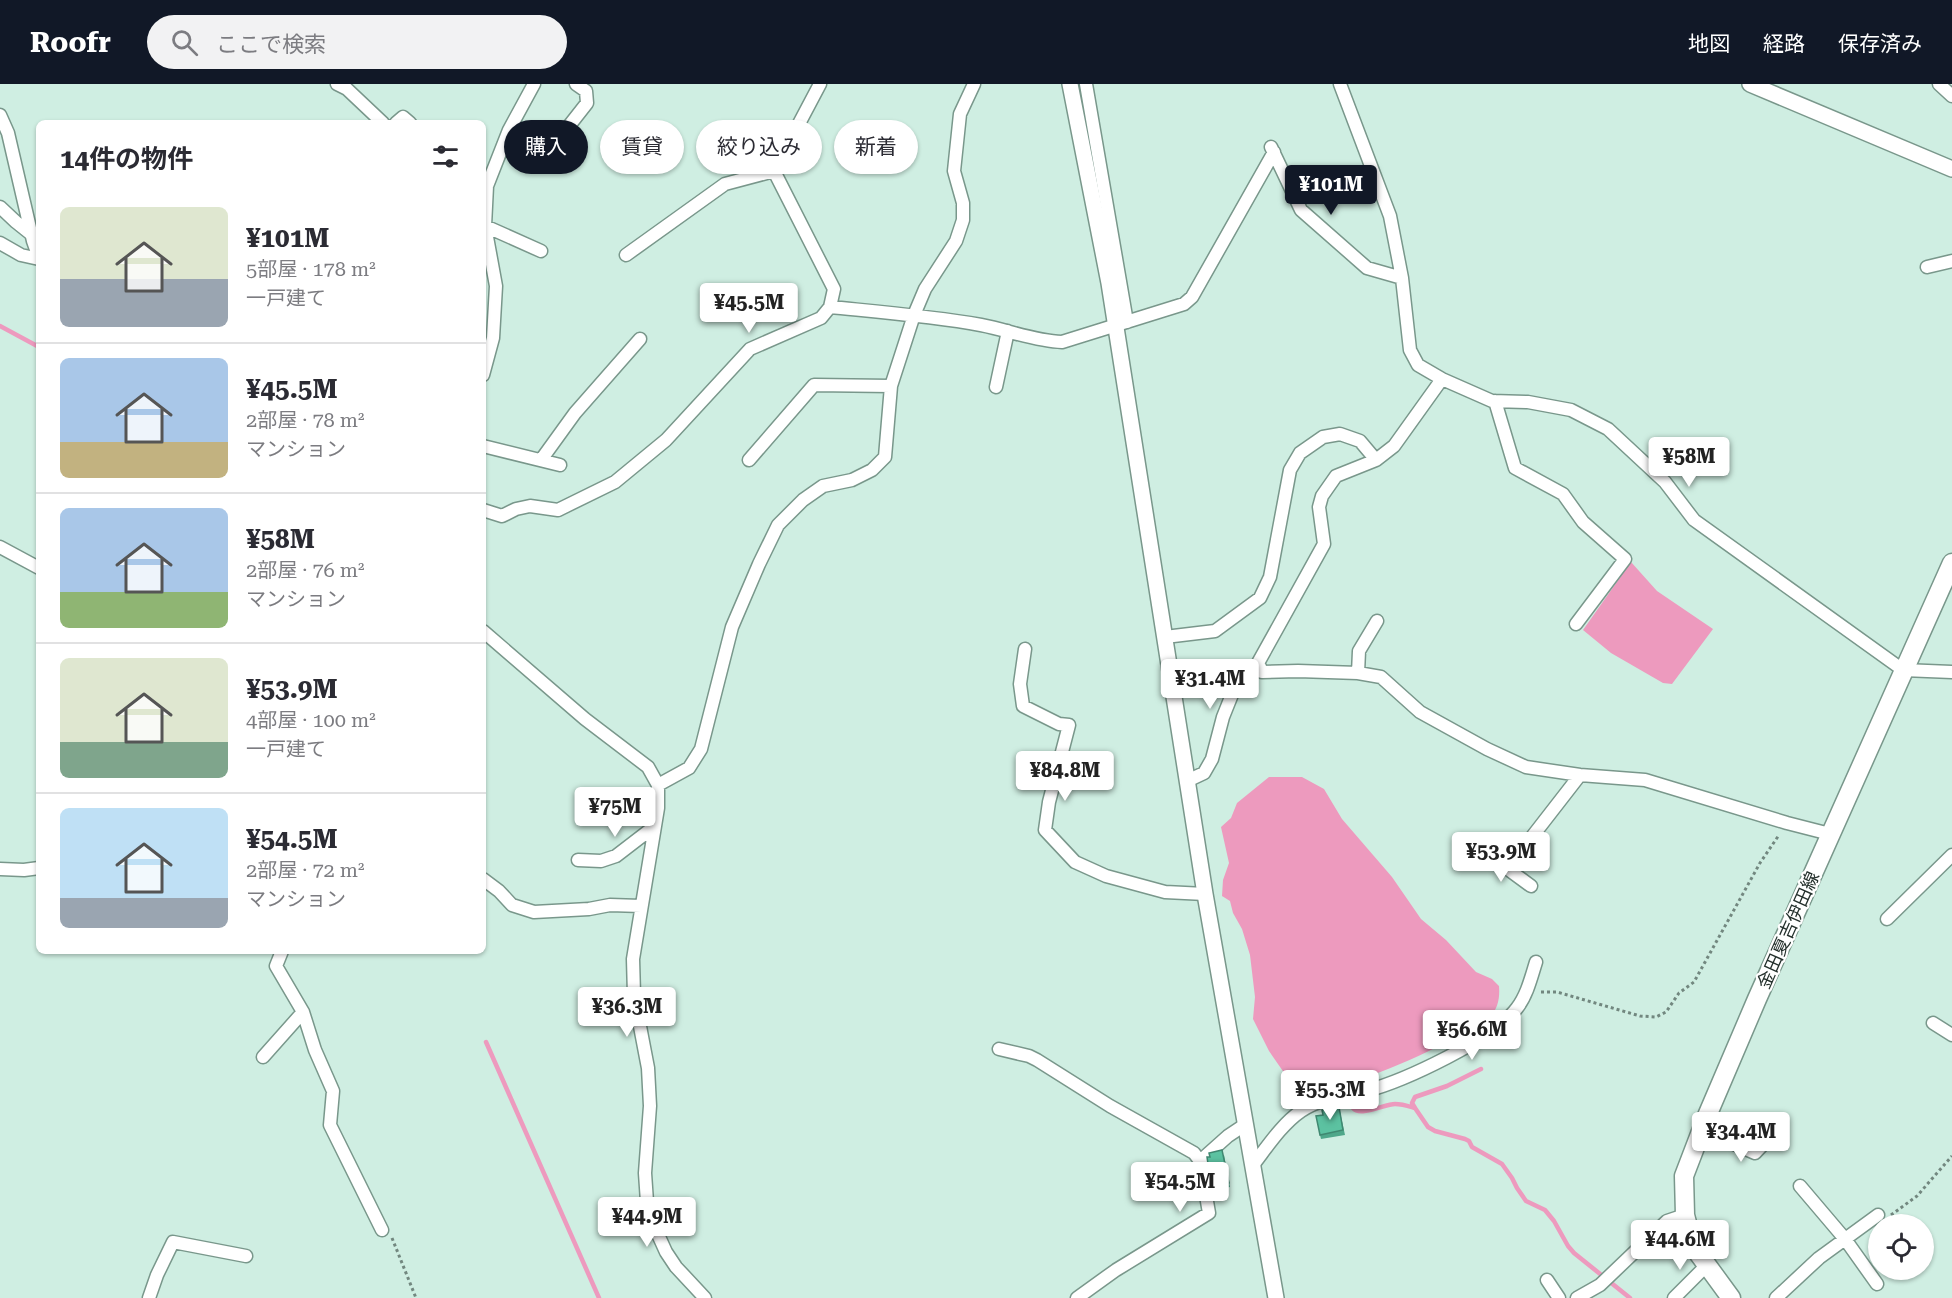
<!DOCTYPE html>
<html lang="ja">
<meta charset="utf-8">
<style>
:root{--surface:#fff;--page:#f2f2f3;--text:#2b2b33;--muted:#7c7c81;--line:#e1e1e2;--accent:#111827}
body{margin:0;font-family:"Roboto Serif","Noto Sans JP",serif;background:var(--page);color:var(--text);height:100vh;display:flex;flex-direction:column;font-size:22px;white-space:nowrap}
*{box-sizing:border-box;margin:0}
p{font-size:20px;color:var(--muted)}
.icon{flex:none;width:33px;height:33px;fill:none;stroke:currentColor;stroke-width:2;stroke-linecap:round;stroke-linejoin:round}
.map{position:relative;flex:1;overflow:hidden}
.side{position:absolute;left:36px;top:36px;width:450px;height:834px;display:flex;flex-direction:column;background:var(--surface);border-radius:9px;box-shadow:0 2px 4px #0004}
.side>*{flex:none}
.top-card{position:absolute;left:504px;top:36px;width:570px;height:54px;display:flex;gap:12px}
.buttons{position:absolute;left:1868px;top:1130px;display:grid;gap:12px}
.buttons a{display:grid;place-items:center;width:66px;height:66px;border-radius:50%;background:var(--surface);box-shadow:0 2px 4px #0004;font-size:30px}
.price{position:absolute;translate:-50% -51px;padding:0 14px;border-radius:6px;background:#fff;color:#222;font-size:20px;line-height:39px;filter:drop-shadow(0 2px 3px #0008)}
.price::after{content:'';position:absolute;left:50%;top:36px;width:18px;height:14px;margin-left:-9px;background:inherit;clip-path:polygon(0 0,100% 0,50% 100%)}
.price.current{background:var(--accent);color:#fff}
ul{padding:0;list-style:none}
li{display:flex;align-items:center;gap:18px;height:150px;padding:0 24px}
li+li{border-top:2px solid var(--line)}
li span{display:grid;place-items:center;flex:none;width:168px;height:120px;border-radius:9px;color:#555}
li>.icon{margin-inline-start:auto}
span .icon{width:72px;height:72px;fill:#fffc;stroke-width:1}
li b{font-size:26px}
h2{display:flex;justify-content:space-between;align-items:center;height:72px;padding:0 24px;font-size:26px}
.pill{padding:0 21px;border-radius:27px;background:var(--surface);box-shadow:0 2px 4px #0004;font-size:21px;line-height:54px}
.pill.current{background:var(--accent);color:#fff}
header{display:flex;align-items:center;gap:36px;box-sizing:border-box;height:84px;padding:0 30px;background:var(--accent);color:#fff}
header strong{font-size:28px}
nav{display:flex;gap:33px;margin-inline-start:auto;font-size:21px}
.search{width:420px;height:54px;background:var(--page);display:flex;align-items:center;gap:15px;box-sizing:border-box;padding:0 21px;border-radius:33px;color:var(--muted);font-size:22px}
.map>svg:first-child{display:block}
.water{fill:#ed9abe}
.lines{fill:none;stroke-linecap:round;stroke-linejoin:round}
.stream{stroke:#ed9abe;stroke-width:4.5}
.minor-casing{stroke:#79978b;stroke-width:15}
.tertiary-casing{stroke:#79978b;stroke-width:18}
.secondary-casing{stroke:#79978b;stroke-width:21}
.path{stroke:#72877f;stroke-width:3;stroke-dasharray:3 3;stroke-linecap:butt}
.minor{stroke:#fff;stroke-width:12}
.tertiary{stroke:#fff;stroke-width:15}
.secondary{stroke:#fff;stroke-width:18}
.wall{fill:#4fa78a}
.building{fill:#5cc2a1;stroke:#408871;stroke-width:1.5}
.labels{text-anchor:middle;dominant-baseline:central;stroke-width:4.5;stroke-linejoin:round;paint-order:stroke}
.street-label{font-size:18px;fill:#24302c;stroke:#fff}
</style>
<header>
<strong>Roofr</strong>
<div class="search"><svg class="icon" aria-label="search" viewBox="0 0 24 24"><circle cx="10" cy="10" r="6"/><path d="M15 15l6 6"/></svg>ここで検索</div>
<nav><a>地図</a><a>経路</a><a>保存済み</a></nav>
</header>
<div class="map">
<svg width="1952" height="1214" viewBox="0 0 1952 1214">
<rect width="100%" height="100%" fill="#cfeee2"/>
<path class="water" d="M1631 478 1657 507 1713 545 1672 600 1663 599 1611 569 1583 546Z
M1269 693H1302L1324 705 1342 735 1392 793 1421 835 1446 856 1476 888 1492 895 1499 902C1500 914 1498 926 1488 935 1480 943 1466 948 1456 953 1406 980 1356 1000 1301 1010L1296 1006 1269 967 1253 935 1255 913 1250 871 1242 845 1233 829 1230 817 1222 812 1223 796 1229 779 1221 743 1231 734 1237 719Z"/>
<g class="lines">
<path class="stream" d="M0 242 39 263
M486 958 599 1214
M1345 1000C1347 1007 1349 1019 1353 1024 1360 1033 1385 1020 1395 1020 1402 1020 1408 1022 1415 1024L1428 1043 1435 1047 1465 1055 1469 1057 1472 1063 1502 1080 1512 1094 1517 1104 1526 1117 1545 1126 1554 1137 1568 1162 1574 1169 1630 1214
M1415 1024 1412 1019 1415 1013 1447 1002 1481 985"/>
<defs>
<path id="minor" d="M337 0 347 5 383 39
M1086 0 1127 238
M1340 0 1390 132 1402 194 1410 266 1418 281 1442 295 1492 317 1528 318 1571 326 1608 345 1665 398 1694 436 1903 586 1952 588
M1939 0 1952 12
M0 31 8 49 33 157 39 174
M396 39 403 33 410 39
M509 46 542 65 554 61 587 19 586 7 576 0
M1271 63 1301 126 1367 184 1402 194
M0 123 16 138 31 150
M485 142 541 167
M0 159 21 171 39 175
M626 171 725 100 774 87
M1927 183 1952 177
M830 223C880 228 931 232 981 241 1008 246 1034 257 1062 258L1184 220 1192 213 1274 68
M483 291 493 254 496 202 485 142 487 102 509 46 534 0
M1442 295 1394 362 1376 376 1336 392 1322 412 1319 423 1324 460 1258 579 1262 588 1298 587 1358 589 1381 593 1420 628 1487 665 1526 683 1580 691 1645 696 1787 739 1830 750
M996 303 1008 247
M1495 317 1515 384 1563 410 1583 438 1625 475 1576 540
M483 362 560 381
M541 376 575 329 640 255
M749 376 814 301 891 302
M483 426 502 432 516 425 530 422 558 426 615 398 666 356 750 265 821 234 830 223 834 205 774 87 820 0
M0 463 39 484
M483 547 585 635 648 683 658 701V724L633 875 634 911 648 984 650 1022 645 1089 647 1118 656 1146 666 1168 676 1183 705 1214
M1165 553 1215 547 1260 514 1270 493 1290 386 1300 369 1323 353 1340 350 1360 357 1376 376
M1025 565 1020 600 1023 622 1059 640 1069 641 1049 718 1045 746 1075 778 1106 792 1165 808 1205 810
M1358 589 1359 567 1377 537
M1187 697 1204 689 1212 675 1223 633 1233 608 1260 583
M658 701 689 684 701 665 732 543 759 480 778 441 803 416 823 402 852 396 872 386 885 373 891 302 914 231 925 205 956 157 963 136V119L954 87 960 30 974 0
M1490 772 1531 802
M578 776 601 777 616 772 655 742
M0 785 24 786 39 784
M1507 785 1580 691
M483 795 499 807 512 821 534 828 589 825 610 821 641 822
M1887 835 1952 771
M282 867 276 882 303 928 315 966 333 1007 330 1041 382 1146
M1933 939 1952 951
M999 965 1029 972 1037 976 1110 1022 1194 1069 1200 1077
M263 973 303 928
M1702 1046 1755 1069 1771 1052
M1253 1081C1267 1063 1282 1040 1301 1027 1320 1014 1344 1012 1366 1007 1404 997 1494 955 1517 924 1527 911 1531 894 1536 878
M1800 1102 1845 1155 1877 1200
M1547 1196 1559 1214
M149 1214 157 1191 173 1158 246 1172
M1077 1214 1116 1186 1209 1129 1200 1077 1228 1052 1246 1040
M1577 1214 1600 1201 1667 1137 1685 1131
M1674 1214 1707 1181
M1776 1214 1819 1174 1878 1131"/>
<path id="tertiary" d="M1070 0 1109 199 1205 810 1276 1214
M1750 0 1952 85"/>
<path id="secondary" d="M1731 1214 1693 1162 1685 1131 1684 1092 1707 1032 1757 915 1952 479"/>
</defs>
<use href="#minor" class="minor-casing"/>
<use href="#tertiary" class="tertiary-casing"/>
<use href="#secondary" class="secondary-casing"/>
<path class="path" d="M1541 908H1557L1640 932 1656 933 1666 928 1679 909 1694 898 1760 779 1779 751
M1891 1131 1917 1112 1952 1072
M392 1154 416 1214"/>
<use href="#minor" class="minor"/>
<use href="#tertiary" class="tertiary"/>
<use href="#secondary" class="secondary"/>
</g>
<path class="wall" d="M1339 1023 1345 1051 1321 1055 1320 1051 1323 1031Z
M1224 1071 1230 1103 1211 1107 1209 1103 1208 1080Z"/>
<path class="building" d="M1339 1023 1343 1046 1320 1051 1316 1032 1323 1031 1322 1026Z
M1222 1066 1229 1099 1209 1103 1205 1080H1208L1207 1073H1210L1209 1069Z"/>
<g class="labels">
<g class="street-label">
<text transform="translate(1788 846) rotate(-66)">金田夏吉伊田線</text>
</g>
</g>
</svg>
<div class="buttons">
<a><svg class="icon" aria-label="locate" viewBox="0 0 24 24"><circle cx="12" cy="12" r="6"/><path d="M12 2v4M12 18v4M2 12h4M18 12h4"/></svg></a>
</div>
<b class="price current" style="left:1331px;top:132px">¥101M</b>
<b class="price" style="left:749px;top:250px">¥45.5M</b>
<b class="price" style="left:1689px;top:404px">¥58M</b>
<b class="price" style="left:1210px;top:626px">¥31.4M</b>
<b class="price" style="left:1065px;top:718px">¥84.8M</b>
<b class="price" style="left:615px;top:754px">¥75M</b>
<b class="price" style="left:1501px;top:799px">¥53.9M</b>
<b class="price" style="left:627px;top:954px">¥36.3M</b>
<b class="price" style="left:1472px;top:977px">¥56.6M</b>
<b class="price" style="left:1330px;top:1037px">¥55.3M</b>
<b class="price" style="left:1741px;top:1079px">¥34.4M</b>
<b class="price" style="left:1180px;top:1129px">¥54.5M</b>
<b class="price" style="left:647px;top:1164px">¥44.9M</b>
<b class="price" style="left:1680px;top:1187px">¥44.6M</b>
<div class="top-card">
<a class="pill current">購入</a>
<a class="pill">賃貸</a>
<a class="pill">絞り込み</a>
<a class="pill">新着</a>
</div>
<section class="side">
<h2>14件の物件<svg class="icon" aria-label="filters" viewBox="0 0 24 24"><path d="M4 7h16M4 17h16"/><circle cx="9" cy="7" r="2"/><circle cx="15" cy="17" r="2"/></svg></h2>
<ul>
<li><span style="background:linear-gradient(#dfe7d0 60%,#9aa5b1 0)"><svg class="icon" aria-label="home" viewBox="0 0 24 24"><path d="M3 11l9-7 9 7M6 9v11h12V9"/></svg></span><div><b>¥101M</b><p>5部屋 · 178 m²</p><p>一戸建て</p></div></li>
<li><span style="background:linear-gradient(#a9c7e8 70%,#c2b280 0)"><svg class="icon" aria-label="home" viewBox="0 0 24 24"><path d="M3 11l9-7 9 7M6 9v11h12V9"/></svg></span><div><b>¥45.5M</b><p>2部屋 · 78 m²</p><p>マンション</p></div></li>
<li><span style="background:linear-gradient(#a9c7e8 70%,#8fb573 0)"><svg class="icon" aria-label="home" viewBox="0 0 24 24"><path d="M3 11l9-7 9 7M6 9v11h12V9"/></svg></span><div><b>¥58M</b><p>2部屋 · 76 m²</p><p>マンション</p></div></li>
<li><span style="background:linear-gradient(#dfe7d0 70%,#7fa58c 0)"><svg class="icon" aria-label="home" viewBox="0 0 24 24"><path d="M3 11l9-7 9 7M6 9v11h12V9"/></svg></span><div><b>¥53.9M</b><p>4部屋 · 100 m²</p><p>一戸建て</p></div></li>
<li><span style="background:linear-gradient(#bfe0f5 75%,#9aa5b1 0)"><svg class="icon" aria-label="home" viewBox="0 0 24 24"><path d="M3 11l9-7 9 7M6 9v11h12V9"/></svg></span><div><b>¥54.5M</b><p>2部屋 · 72 m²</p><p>マンション</p></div></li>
</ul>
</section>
</div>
